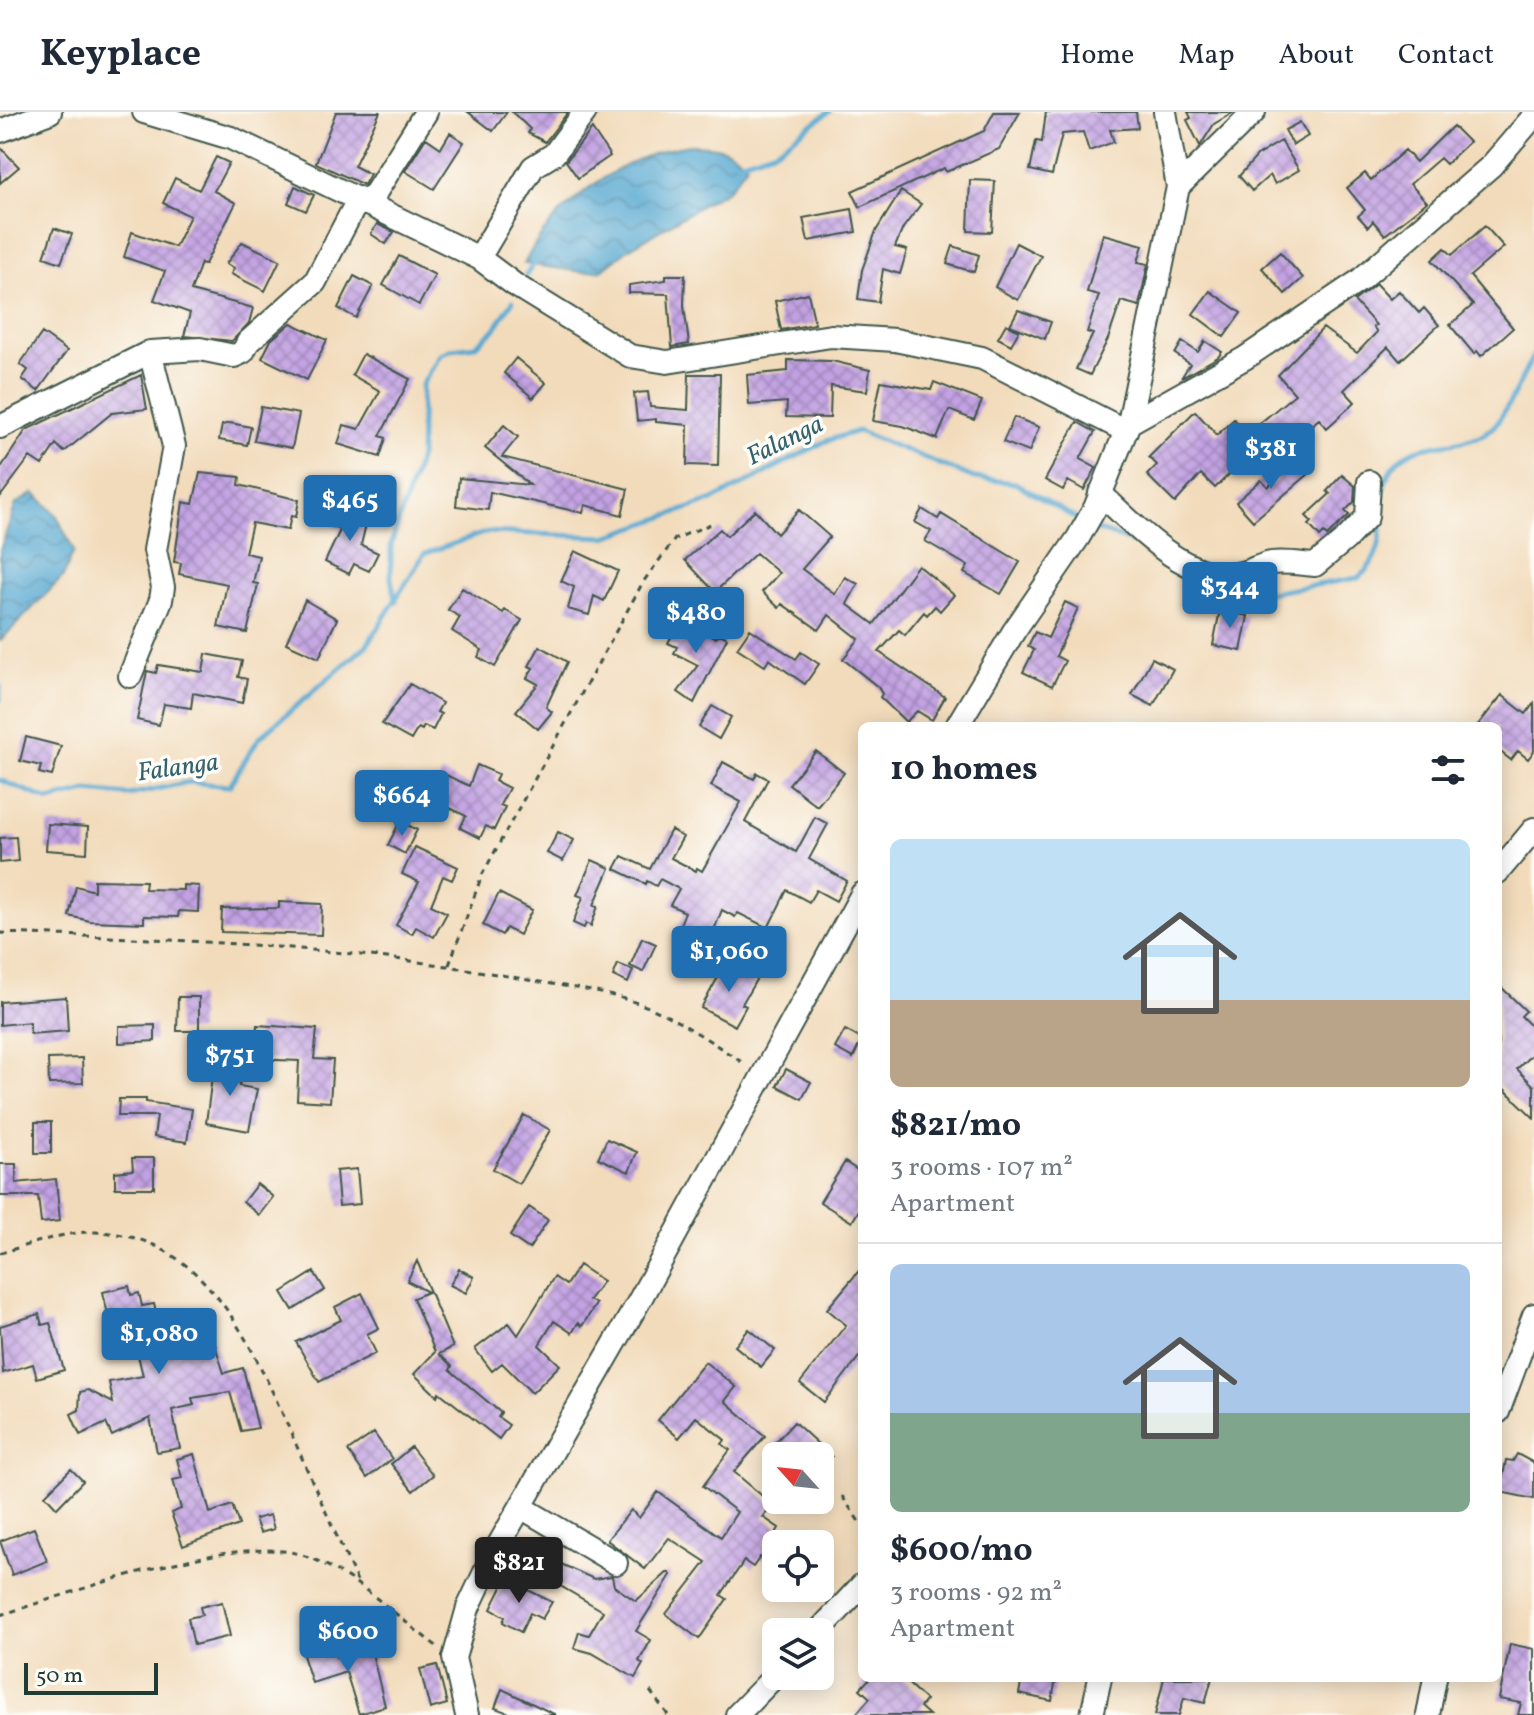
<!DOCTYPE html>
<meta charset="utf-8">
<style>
:root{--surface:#fff;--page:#f6f6f7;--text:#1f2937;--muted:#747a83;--line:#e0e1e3;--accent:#1f6fb2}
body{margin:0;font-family:Vollkorn,serif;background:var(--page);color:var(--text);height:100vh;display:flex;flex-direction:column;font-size:30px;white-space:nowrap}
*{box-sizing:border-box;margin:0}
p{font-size:26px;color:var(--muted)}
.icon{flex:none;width:44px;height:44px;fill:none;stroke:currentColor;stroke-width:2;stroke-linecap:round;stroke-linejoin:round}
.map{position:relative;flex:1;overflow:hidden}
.sheet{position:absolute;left:858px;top:610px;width:644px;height:960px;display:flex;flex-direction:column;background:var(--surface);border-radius:12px;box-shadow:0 4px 20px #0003}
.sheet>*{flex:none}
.needle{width:52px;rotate:297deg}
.tools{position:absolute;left:762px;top:1330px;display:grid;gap:16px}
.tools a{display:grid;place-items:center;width:72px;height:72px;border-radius:12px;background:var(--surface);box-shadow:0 4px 20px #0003;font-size:40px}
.scale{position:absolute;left:24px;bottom:20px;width:134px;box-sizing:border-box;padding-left:8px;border:4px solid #1f3d34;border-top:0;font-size:22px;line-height:28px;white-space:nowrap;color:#1f3d34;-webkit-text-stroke:6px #fdfcf7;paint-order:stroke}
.price{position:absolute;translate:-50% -68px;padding:0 18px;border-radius:8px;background:var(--accent);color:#fff;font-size:26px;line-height:52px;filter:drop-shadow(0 2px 4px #0008)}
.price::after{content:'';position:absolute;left:50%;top:48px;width:24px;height:18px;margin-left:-12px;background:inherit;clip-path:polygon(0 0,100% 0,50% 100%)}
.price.active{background:#222;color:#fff}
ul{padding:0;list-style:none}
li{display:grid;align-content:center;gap:16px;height:424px;padding:0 32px}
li+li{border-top:2px solid var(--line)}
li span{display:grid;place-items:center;height:248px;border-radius:12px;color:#555}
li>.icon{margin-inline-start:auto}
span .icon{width:144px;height:144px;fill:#fffc;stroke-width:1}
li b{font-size:34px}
h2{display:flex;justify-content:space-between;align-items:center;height:96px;padding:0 32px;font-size:34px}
header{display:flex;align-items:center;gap:48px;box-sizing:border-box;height:112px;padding:0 40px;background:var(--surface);border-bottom:2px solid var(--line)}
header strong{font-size:38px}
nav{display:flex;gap:44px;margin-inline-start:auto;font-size:28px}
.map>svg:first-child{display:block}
.water{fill:url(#water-waves);stroke:#3a7282;stroke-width:2}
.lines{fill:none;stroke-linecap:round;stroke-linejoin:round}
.stream{stroke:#56a8d1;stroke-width:5}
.building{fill:url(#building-cross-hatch)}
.minor-casing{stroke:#3f5548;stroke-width:26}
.path{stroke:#3f5548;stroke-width:3;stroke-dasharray:6 6;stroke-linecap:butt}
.minor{stroke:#fff;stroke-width:22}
.labels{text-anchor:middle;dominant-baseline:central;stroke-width:7;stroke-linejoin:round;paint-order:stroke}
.water-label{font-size:26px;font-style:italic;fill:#32626b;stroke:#fdfcf7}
</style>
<header>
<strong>Keyplace</strong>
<nav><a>Home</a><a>Map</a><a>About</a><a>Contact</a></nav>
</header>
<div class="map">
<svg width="1534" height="1603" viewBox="0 0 1534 1603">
<defs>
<pattern id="water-waves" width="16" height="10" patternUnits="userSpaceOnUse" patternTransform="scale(2)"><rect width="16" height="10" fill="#56a8d1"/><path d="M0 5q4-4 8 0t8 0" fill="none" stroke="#478aaa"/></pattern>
<pattern id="building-cross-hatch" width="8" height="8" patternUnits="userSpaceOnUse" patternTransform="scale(2)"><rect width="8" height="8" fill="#c3a2e3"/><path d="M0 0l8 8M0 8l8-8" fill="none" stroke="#9e85b9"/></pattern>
</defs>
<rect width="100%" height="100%" fill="#fdfcf7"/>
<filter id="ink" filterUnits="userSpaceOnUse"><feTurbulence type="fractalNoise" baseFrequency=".0125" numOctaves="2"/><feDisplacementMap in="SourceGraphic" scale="16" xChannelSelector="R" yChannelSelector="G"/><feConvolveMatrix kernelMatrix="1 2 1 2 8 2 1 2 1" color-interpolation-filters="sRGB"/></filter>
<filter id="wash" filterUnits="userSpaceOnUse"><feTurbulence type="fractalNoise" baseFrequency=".006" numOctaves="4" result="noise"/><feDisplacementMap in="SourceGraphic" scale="32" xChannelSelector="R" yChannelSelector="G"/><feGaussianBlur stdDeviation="1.8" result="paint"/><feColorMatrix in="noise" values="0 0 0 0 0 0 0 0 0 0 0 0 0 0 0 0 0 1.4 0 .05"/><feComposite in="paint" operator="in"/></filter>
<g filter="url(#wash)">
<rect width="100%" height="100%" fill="#f2dbbb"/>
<path class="water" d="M690 33C715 34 729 34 747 53L729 77 627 138 602 158 583 160 524 152C553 92 623 42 690 33Z
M34 381 56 402 74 439 63 465 0 529V438L16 392Z"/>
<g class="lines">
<path class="stream" d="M736 51 776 38 829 0
M526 163 536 149
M1091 416 1142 433
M1182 460 1209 484 1239 486 1358 466C1399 433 1368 387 1394 353 1415 325 1464 339 1491 317 1505 306 1524 260 1534 242
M396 490 391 467V432L420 345 422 273 440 243 452 237 475 234 494 218 513 189
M0 574V588
M0 668 49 688 87 679 129 683 189 670 229 674 259 626 367 533 424 442 487 420 606 425 713 388 826 329 858 319 974 366 1015 371 1082 410"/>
</g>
<g id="blocks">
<path class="building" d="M336 0H380L354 54 370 62 364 73 316 51Z
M468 0H507L493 19Z
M512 0H568L545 30 528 21 530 17Z
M994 0H1020L999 37 946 60 944 56 860 95 852 79 984 19Z
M1046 0H1136L1138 16 1110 18 1114 30 1089 39 1083 20 1062 22 1052 63 1030 58 1036 29 1042 30Z
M1188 0H1234L1214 12 1200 34 1187 8 1191 6Z
M1300 10 1308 24 1293 33 1285 18Z
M1453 14 1469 30 1446 52 1440 46 1410 72 1427 90 1385 123 1373 109 1368 115 1358 104 1365 98 1347 76 1365 61 1371 68 1405 38 1416 50Z
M592 17 610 44 578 66 566 49Z
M450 21 464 30 434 77 405 59 426 26 441 36Z
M1281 29 1299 58 1275 72 1270 63 1252 79 1239 64 1258 43Z
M0 35 19 55 0 71Z
M216 45 229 51 214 79 236 91 205 152 201 151 191 179 253 196 249 211 232 229 184 224 190 201 154 188 165 159 124 145 132 120 175 135 190 104 163 91 175 66 199 78Z
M970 68 995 69 992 120 968 119Z
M295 74 314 83 306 99 288 91Z
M901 79 921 92 903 116 895 135 907 138 900 162 883 157 878 190 858 187 862 158 876 119Z
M852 97 856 120 808 129 803 106Z
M377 112 394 120 386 132 371 122Z
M1485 114 1504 135 1470 164 1513 216 1481 244 1477 239 1474 242 1450 213 1473 193 1432 148 1445 136 1452 143Z
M54 116 72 122 61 151 44 145Z
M1103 122 1143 133 1138 150 1148 152 1139 194 1121 189 1108 227 1090 263 1076 257 1093 222 1087 220 1099 183 1087 180Z
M242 130 280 148 265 179 231 162 234 156 226 152Z
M1016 131 1041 144 1018 188 995 175Z
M953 134 979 143 974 160 947 152Z
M1280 140 1303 166 1285 182 1262 156Z
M399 144 435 163 419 193 383 173Z
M666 163H685L684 194 689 232 672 235 668 182 629 181V173L666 168Z
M354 164 373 174 356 206 338 196Z
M1376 172 1390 187 1399 179 1419 201 1424 196 1439 213 1400 249 1388 235 1344 278 1355 290 1327 316 1319 307 1277 343 1264 328 1215 376 1201 362 1175 391 1147 363 1157 353 1149 345 1195 299 1217 323 1234 307 1248 321 1295 282 1278 263 1323 216 1357 241 1377 220 1373 215 1376 213 1354 189Z
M1210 179 1241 201 1224 225 1193 202Z
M808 181 815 212 781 218 775 189Z
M1018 198 1051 210 1045 227 1010 213Z
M291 211 327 228 307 268 262 246 271 228Z
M1006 212 1019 219 1011 233 998 226Z
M42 221 67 239 38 279 22 267 28 258 20 252Z
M1205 229 1222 240 1218 245 1181 266 1190 252 1175 242 1182 230 1198 240Z
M363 242 410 267 380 324 386 326 380 345 338 332 344 313 359 317 380 279 352 263Z
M516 246 546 271 533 286 504 261Z
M788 248 832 249 870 258 867 279 831 274 830 306 786 305 787 290 749 293 747 263 788 259Z
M689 262H720L718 354 687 353 688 313 656 310V307L637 309 634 281 648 280 650 295 688 298Z
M141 263 147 297 112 301 64 340 56 332 42 353 30 345 0 385V357L26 318Z
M881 269 931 278 934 270 982 289 974 308 949 298 937 327 903 314 873 309Z
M261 295 299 302 292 336 254 329Z
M1014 305 1039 315 1029 340 1003 330Z
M1077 310 1095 320 1080 347 1096 356 1084 378 1068 369 1063 378 1045 368Z
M230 311 251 315 247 333 219 328 222 313Z
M504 313 518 325 502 345 628 377 622 403 585 393 583 401 490 380 488 398 456 394 459 366 530 373 485 336Z
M1297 348 1309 362 1253 409 1236 390 1261 368 1268 375Z
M200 361 240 365 239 373 299 388 296 405 291 404 288 418 252 411 245 441 259 444 253 471 258 472 247 521 218 515 227 472 179 462 181 451 174 450 183 390 193 392Z
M1342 363 1355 374 1354 390 1345 399 1349 403 1327 424 1324 421 1320 425 1309 413 1312 410 1306 404 1330 382 1327 379Z
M337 397 368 404 361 433 378 441 369 459 354 452 349 462 325 450 341 416 333 415Z
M922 397 938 407 941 402 1020 450 1001 482 964 461 968 454 925 429 931 419 915 410Z
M755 398 777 422 799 398 830 425 802 457 835 482 845 465 858 472 847 492 874 512 918 453 954 483 940 499 935 494 927 503 924 500 905 523 899 518 879 540 945 585 932 608 917 599 906 610 880 585 882 582 878 575 843 547 859 527 829 503 819 518 782 492 779 496 762 480 779 461 756 441 715 480 685 448 720 417 727 424Z
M575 439 618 459 604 489 594 484 589 503 568 497 574 475 561 469Z
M462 476 503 501 505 498 522 508 495 555 478 545 482 538 452 519 460 505 448 498Z
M305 488 337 507 319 546 286 531Z
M1065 490 1078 496 1056 544 1065 549 1052 574 1023 560 1034 538 1028 534 1035 520 1048 526Z
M1220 498 1248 504 1241 539 1213 533Z
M680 508 716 526 720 522 727 526 694 591 678 580 698 553 674 541 677 535 668 531Z
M750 517 796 547 801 540 819 552 805 572 769 547 765 554 737 536Z
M540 534 567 550 546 595 552 600 538 617 516 599 538 572 527 566 533 556 529 554Z
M206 542 242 549 238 565 247 567 242 591 193 581 191 596 164 592 159 613 137 608 147 559 156 561 158 553 203 560Z
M1152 546 1173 557 1153 594 1132 583Z
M410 572 442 591 437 600 441 602 433 618 424 614 422 618 418 616 411 628 382 612Z
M1502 583 1526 602 1534 591V639L1528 647 1518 639 1511 648 1498 638V614H1477Z
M712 594 731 605 719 627 699 615Z
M26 625 61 634 52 664 39 661 41 654 20 649Z
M816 639 844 661 817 694 789 672Z
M723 650 754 667 757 661 768 667 745 710 796 740 815 705 828 712 809 747 847 769 836 789 816 778 809 790 787 778 768 816 738 801 735 805 722 798 708 833 677 820 685 800 670 793 679 777 660 767 656 774 647 769 646 772 615 757 622 744 650 757 671 718 683 725 671 746 696 759 697 756 702 759 741 690 711 674Z
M477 653 498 662 495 669 509 676 500 693 505 695 494 718 486 714 480 726 460 716 466 704 430 686 442 661 469 674Z
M400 709 417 718 405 742 388 733Z
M48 712 88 715 87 741 46 738Z
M558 720 574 728 563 749 547 741Z
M16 725 18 749 0 751V726Z
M415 735 458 755 452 768 443 764 431 793 447 801 434 825 416 815 412 822 396 813 419 770 402 762Z
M592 748 610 756 594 793 598 794 591 814 586 811 584 816 573 811 583 785 577 783Z
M94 768 146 769 145 777 183 778V773L199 774 198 800 179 799 178 805 144 804V811L90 809 69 804 76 774 94 779Z
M499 781 532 798 519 823 506 816 502 823 483 813Z
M279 790 322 792 321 823 221 820 222 797 279 796Z
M642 826 656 832 643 860 630 854Z
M727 849 757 866 742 892 746 894 735 914 701 896Z
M618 852 633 858 628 871 613 864Z
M1498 872 1526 899 1521 904 1534 917V940L1517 957 1534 974V1006L1498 971Z
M66 885 68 919 30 922V910L0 913V890Z
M178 885H199V919H177Z
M155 913V929L119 931V914Z
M257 913 317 917 314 947 333 948 330 990 297 988 299 949 255 947Z
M845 918 862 927 853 946 835 936Z
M82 946 83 971 49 972 48 947Z
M214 949 242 954 239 974 257 977 249 1019 206 1011Z
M786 957 811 970 802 987 777 974Z
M119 987H146V990L192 997 187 1030 154 1025 157 1004H118Z
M524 1003 550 1018 519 1072 493 1057Z
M35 1010H51V1041H35Z
M607 1027 637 1040 629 1060 598 1046Z
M132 1046H154V1076H115V1060L133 1058Z
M845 1050 862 1061V1093L852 1110 820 1090Z
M0 1052H16V1071L56 1067 60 1109 41 1111 38 1084H0Z
M357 1057 360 1092 339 1094 336 1059Z
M257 1072 273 1085 259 1103 243 1090Z
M529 1095 548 1108 529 1137 510 1124Z
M417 1149 453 1235 439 1242 452 1254 450 1258 501 1301 498 1305 509 1313 499 1327 439 1280 437 1284 414 1262 435 1240 413 1186 428 1180 407 1169Z
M579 1153 603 1169 589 1188 596 1192 582 1214 578 1211 572 1221 554 1209 539 1233 560 1253 532 1281 502 1251 492 1259 475 1237 509 1211 518 1223 554 1165 566 1173Z
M862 1155V1241L824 1290 800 1271 846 1213 827 1197Z
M459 1157 474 1165 466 1181 450 1173Z
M314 1160 325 1178 293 1198 282 1180Z
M129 1174 131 1183 139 1181 142 1194 154 1192 161 1223 190 1218 193 1233 213 1227 224 1261 243 1256 258 1316 241 1319 230 1280 192 1286 194 1293 172 1298 180 1336 157 1340 150 1306 112 1324 106 1311 80 1323 71 1302 79 1298 80 1280 88 1278 113 1291 109 1270 143 1264 136 1235 116 1240 103 1180Z
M362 1181 379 1216 367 1222 376 1241 319 1270 296 1230 341 1208 335 1195Z
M39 1202 42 1213 50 1211 64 1258 37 1266 33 1252 3 1261 0 1214Z
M749 1217 775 1238 761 1255 735 1234Z
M705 1250 736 1275 725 1289 765 1324 734 1360 773 1393 763 1405 779 1416 772 1428 778 1432 767 1450 760 1445 753 1455 744 1449 721 1483 727 1487 699 1527 666 1502 706 1450 669 1426 645 1457 607 1428 631 1398 639 1406 658 1380 721 1425 737 1400 703 1374 730 1338 722 1332 725 1328 696 1305 679 1326 658 1308Z
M794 1310 831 1344H776L769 1337Z
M374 1321 392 1347 367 1366 348 1339Z
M411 1335 433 1363 413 1379 391 1352Z
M194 1342 210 1401 232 1393 239 1413 183 1434 171 1401 181 1397 173 1368 182 1366 177 1347Z
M1517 1342 1534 1351V1387L1500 1380 1506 1348 1513 1349Z
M71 1357 83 1369 57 1396 45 1383Z
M270 1403 274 1417 260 1421 255 1407Z
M34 1416 47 1449 12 1463 0 1429Z
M541 1431 558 1438 551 1454 534 1446Z
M561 1452 594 1467 612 1464 614 1474 636 1489 668 1460 671 1463 636 1519 651 1528 639 1549 643 1552 635 1566 592 1541 574 1536 579 1520 589 1523 603 1499 552 1469Z
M506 1467 552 1490 542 1507 530 1501 521 1520 503 1510 505 1505 491 1497Z
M222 1490 230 1524 194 1533 188 1506 202 1503 200 1495Z
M331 1531 336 1545 371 1537 385 1594 359 1602 346 1560 312 1571 302 1540Z
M1510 1532 1534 1537V1603H1518L1521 1591 1499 1587Z
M437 1553 447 1592 430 1597 420 1557Z
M870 1566H902L926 1588 920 1595 929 1603H855L870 1586 860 1577Z
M1022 1566H1056L1052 1589 1019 1582Z
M1164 1566H1212L1205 1591 1184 1586 1179 1603H1155Z
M502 1577 556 1603H514L495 1596Z"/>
</g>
</g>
<g filter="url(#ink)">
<use href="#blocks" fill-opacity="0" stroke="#3f5548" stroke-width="2"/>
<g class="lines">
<defs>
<path id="minor" d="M144 0 231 26 479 146 515 173 630 244 667 250 831 224 895 228 982 246 1126 319
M0 19 50 0
M1178 75 1254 0
M369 91 426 0
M479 146 533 55 554 42 585 0
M1129 311 1245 246 1359 169 1491 54 1534 4
M0 315 150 240 200 237 234 244 243 240 248 230 315 170 359 86
M1100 381C1133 412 1186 470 1236 462 1248 461 1259 453 1271 451 1285 449 1301 452 1315 453L1346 427 1367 405 1369 370
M130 564 161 488 163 475 155 438 174 334 150 240
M957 614 1014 519 1078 426 1095 396 1129 311 1178 75 1165 0
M1498 760 1534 717
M1498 1300 1534 1203
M521 1395 616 1451
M818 1520 862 1473
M467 1603 454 1546 468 1496 494 1441 638 1191 862 782
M737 1603 776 1563
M1092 1603 1100 1566
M1428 1603 1435 1566"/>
</defs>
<use href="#minor" class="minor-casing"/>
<path class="path" d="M0 821C175 827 351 834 523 867 565 875 614 880 653 897 686 912 716 933 746 953
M449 853 482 763 643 470 675 427 713 411
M0 1141C30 1133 64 1119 96 1120 208 1123 253 1237 292 1323 313 1372 335 1420 357 1469
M842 1384 862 1414
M0 1503C71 1482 242 1417 308 1445 359 1465 395 1504 438 1535
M650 1579 668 1603"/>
<use href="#minor" class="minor"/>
</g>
</g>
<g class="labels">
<g class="water-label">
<text transform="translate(785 329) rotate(-26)">Falanga</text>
<text transform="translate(178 656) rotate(-8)">Falanga</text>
</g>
</g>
</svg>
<div class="tools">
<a><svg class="needle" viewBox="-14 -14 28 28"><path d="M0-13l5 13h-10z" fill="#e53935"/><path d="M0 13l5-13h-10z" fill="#747a83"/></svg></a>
<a><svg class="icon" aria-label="locate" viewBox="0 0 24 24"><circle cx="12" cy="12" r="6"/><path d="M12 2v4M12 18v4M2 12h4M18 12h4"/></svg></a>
<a><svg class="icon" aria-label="layers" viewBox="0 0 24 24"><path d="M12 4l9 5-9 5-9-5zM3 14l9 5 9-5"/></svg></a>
</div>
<div class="scale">50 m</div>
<b class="price" style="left:1271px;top:379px">$381</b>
<b class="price" style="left:350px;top:431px">$465</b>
<b class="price" style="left:1230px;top:518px">$344</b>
<b class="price" style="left:696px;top:543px">$480</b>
<b class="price" style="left:402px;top:726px">$664</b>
<b class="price" style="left:729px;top:882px">$1,060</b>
<b class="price" style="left:230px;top:986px">$751</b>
<b class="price" style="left:159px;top:1264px">$1,080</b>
<b class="price active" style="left:519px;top:1493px">$821</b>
<b class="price" style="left:348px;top:1562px">$600</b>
<section class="sheet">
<h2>10 homes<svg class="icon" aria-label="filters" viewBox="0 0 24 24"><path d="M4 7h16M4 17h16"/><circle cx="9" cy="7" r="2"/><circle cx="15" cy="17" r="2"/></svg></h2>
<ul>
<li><span style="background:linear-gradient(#bfe0f5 65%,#b9a48a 0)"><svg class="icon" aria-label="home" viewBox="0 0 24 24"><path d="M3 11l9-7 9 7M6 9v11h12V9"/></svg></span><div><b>$821/mo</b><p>3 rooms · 107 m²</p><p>Apartment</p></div></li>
<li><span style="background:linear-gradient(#a9c7e8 60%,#7fa58c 0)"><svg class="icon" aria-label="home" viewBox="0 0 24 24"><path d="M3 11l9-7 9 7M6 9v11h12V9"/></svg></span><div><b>$600/mo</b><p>3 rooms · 92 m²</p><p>Apartment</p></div></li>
</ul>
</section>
</div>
